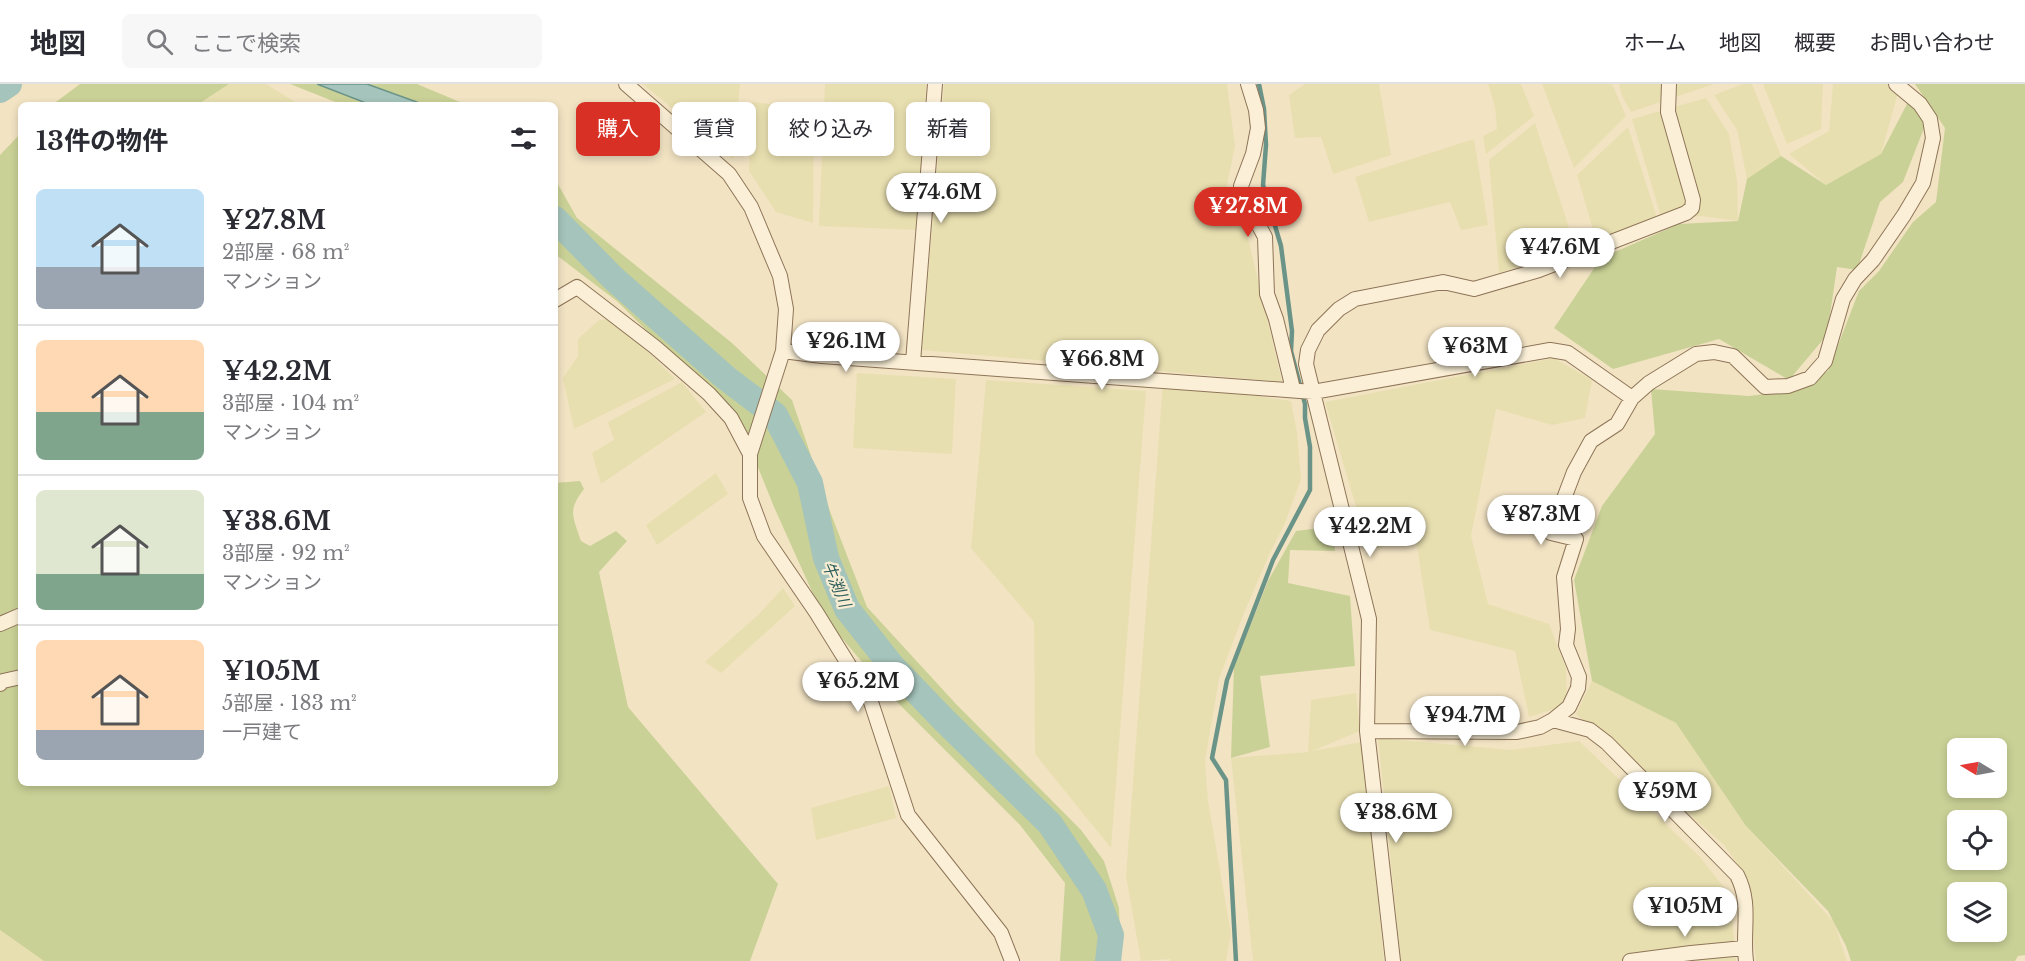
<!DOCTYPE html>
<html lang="ja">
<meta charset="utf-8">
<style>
:root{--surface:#fff;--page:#f7f7f7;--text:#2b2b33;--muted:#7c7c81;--line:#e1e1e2;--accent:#d93025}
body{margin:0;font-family:"Libre Baskerville","Noto Sans JP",serif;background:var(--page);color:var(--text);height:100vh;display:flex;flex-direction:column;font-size:22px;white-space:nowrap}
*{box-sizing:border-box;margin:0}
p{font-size:20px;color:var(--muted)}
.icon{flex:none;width:33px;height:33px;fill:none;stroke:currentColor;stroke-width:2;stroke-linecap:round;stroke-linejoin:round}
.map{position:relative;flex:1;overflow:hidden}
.side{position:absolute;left:18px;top:18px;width:540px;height:684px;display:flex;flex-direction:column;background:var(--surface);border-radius:9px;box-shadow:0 3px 9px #0003}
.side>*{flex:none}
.top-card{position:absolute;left:576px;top:18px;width:570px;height:54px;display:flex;gap:12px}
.needle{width:39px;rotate:280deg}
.buttons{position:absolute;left:1947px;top:654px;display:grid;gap:12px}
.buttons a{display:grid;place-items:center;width:60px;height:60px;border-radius:9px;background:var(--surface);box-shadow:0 3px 9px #0003;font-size:30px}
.price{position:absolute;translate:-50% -51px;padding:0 14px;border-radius:21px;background:#fff;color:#222;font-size:20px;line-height:39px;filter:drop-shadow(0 2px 3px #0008)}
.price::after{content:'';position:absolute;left:50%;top:36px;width:18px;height:14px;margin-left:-9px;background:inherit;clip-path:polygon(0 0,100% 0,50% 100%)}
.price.on{background:var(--accent);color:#fff}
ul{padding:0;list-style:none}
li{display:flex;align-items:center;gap:18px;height:150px;padding:0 18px}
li+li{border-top:2px solid var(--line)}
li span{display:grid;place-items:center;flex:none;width:168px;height:120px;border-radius:9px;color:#555}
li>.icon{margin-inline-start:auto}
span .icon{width:72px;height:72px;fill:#fffc;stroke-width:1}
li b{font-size:26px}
h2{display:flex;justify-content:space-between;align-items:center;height:72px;padding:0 18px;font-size:26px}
.pill{padding:0 21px;border-radius:9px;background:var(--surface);box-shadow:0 3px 9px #0003;font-size:21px;line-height:54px}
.pill.on{background:var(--accent);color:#fff}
header{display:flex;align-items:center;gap:36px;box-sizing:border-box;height:84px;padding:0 30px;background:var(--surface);border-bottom:2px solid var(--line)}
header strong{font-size:28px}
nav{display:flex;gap:33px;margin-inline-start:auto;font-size:21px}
.search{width:420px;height:54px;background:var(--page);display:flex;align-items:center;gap:15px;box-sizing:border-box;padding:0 21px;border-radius:9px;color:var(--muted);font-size:22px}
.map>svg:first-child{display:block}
.farmland{fill:#e8dfb0}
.green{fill:#cad196;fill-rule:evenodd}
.water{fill:#a5c4bb;stroke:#6b9489;stroke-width:1.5}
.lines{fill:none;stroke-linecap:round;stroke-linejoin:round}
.stream{stroke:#6b9489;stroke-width:4.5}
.river{stroke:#a5c4bb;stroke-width:26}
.minor-casing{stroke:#8e7458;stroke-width:16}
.minor{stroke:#fbf0d7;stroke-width:14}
.labels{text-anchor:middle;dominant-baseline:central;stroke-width:4.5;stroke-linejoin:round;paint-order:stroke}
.water-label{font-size:16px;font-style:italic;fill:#2b5d5a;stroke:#f8edd3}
</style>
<header>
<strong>地図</strong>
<div class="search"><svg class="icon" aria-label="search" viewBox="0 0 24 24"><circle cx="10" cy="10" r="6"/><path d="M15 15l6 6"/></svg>ここで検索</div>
<nav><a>ホーム</a><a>地図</a><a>概要</a><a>お問い合わせ</a></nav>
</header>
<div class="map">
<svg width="2025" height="877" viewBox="0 0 2025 877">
<rect width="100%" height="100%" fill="#f2e3c3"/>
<path class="farmland" d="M229 0H266L300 21H197Z
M643 0H740L733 75Z
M825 0H926L920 146 819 142Z
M944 0H1227L1235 62 1227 101 1249 158 1282 298 922 266Z
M1305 0H1379L1391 71 1333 90 1321 53 1295 54 1289 11Z
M1488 0H1521L1534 32 1486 70 1483 52 1497 45 1495 23Z
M1542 0H1612L1626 32 1574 84Z
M1619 0H1714L1631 28 1622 12Z
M1743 0H1752L1781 72 1747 95 1737 46 1714 11Z
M1763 0H1823L1821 45 1787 60Z
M1833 0H1891L1899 5 1881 70 1826 101 1789 70 1829 47Z
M1706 14 1729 50 1737 96 1738 137 1701 132 1662 136 1632 35Z
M752 18 814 25 813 139 776 128 749 87Z
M1535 39 1576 165 1499 189 1489 76Z
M1628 43 1658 137 1597 159 1577 91Z
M1474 55 1488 141 1461 146 1450 118 1369 138 1355 93Z
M616 235 675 295 574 345 563 294 578 272V255L599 236Z
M1554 274 1592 296 1585 334 1552 341 1496 325 1471 452 1488 520 1549 540 1566 584 1567 621 1529 633 1515 567 1430 546 1416 456 1369 466 1325 318Z
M857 289 956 295 952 370 853 364Z
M986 296 1146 307 1111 764 1035 670 1034 538 971 464Z
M682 298 706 328 601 400 592 369 614 356 608 338Z
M1163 298 1291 317 1297 349 1301 395 1285 439 1269 471 1244 529 1219 595 1205 677 1208 717 1231 850 1226 877H1170V875L1141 877 1126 792Z
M716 389 728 410 657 461 646 441Z
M783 504 795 522 721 589 705 578 758 531Z
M1592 597 1676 639 1746 742 1834 838 1847 877H1756L1747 793 1724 761 1576 630Z
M1356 609 1360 647 1312 667 1362 658 1384 877H1253L1231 674 1308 668 1311 616Z
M1378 654 1511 666 1579 657 1699 772 1730 811 1736 877H1401Z
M889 702 896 734 816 756 811 724Z
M0 846 44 877H0Z"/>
<path class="green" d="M80 0H229L197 21H52Z
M290 0H417L467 21H343Z
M1915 0H2025V871L2018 872 2015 877H1851L1846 862 1828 827 1746 742 1676 639 1592 597 1574 496 1602 422 1655 350 1651 305 1749 312 1799 306 1828 287 1859 207 1879 187 1913 138 1936 118 1945 44ZM1958 664H1996V704H1958ZM1958 736H1996V776H1958ZM1958 808H1996V848H1958Z
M1908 18 1926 39 1903 98 1880 118 1857 186 1837 183 1827 251 1789 296 1719 255 1613 285 1554 244 1601 174 1679 140 1738 137 1747 95 1781 72 1826 101 1881 70Z
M21 49V699H555V399L580 397 584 405C567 427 573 432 581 457L590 462 616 447 627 457 599 488 628 623 778 800 750 877H44L0 846V71Z
M555 95 577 134 732 259 792 316 831 430 867 523 956 620 1081 746 1104 777 1119 824 1121 877H1060L1065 799 1020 741 891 612 823 532 774 423 741 341 618 218 555 170Z
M1312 445 1333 449 1335 467 1290 466 1288 499 1350 512 1355 582 1260 592 1270 663 1231 674 1234 583 1268 497 1296 447Z"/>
<path class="water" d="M317 0H367L425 21H371Z"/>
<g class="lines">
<path class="stream" d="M1236 877 1226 696 1212 674 1227 596 1273 476 1310 406V363L1305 334V320L1291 267 1292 247 1281 162 1263 101 1266 61 1264 25 1259 0"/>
<path class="river" d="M0 6 9 0
M555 135 613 194 726 294 775 331 810 399 826 474 847 525 892 582 944 636 1050 740 1094 806 1111 851 1108 877"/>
<defs>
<path id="minor" d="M626 0 729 90 751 123 780 192 786 225 783 267 750 370V414L764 452 816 528 870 615 908 731 1001 849 1012 877
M1248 0 1256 26 1258 44 1253 70 1241 102 1244 114 1265 153 1267 210 1276 235 1293 305
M555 216 577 203 655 263 709 310 731 334 750 370
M783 267 822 272 1313 308 1550 266 1568 269 1632 314
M913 278 935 0
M0 540 21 531
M0 600 3 597 21 593
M1553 636 1590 646 1607 659 1737 791C1752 820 1742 846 1746 877
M1367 647 1517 648 1540 643 1553 636 1569 623 1578 604 1579 593 1566 561 1568 545 1564 493 1576 455 1551 449 1574 388 1591 357 1617 340 1632 314 1649 299 1696 270 1714 268 1733 272 1765 303 1788 302 1810 294 1825 277 1843 215 1855 195 1873 176 1904 131 1923 99 1933 54 1930 35 1920 20 1896 0
M1393 877 1367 647 1369 535 1306 280 1308 266 1318 246 1339 225 1355 215 1443 198 1474 205 1539 186 1686 129 1692 124 1693 116 1668 28 1669 0
M1630 877 1691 869 1744 864"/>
</defs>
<use href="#minor" class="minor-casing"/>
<use href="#minor" class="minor"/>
</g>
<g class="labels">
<g class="water-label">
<text transform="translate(837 500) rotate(67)">牛渕川</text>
</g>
</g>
</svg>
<div class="buttons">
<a><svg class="needle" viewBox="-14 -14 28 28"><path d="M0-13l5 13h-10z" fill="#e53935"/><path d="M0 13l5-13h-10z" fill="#7c7c81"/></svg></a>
<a><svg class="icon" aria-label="locate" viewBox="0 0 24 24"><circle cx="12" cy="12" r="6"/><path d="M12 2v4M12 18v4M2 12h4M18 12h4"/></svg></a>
<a><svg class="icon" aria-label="layers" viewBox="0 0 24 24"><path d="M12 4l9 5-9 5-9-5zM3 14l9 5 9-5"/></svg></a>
</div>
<b class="price" style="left:941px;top:140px">¥74.6M</b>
<b class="price on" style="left:1248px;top:154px">¥27.8M</b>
<b class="price" style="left:1560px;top:195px">¥47.6M</b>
<b class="price" style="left:846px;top:289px">¥26.1M</b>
<b class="price" style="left:1475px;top:294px">¥63M</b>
<b class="price" style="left:1102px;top:307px">¥66.8M</b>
<b class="price" style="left:1541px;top:462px">¥87.3M</b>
<b class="price" style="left:1370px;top:474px">¥42.2M</b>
<b class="price" style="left:858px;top:629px">¥65.2M</b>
<b class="price" style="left:1465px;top:663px">¥94.7M</b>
<b class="price" style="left:1665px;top:739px">¥59M</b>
<b class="price" style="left:1396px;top:760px">¥38.6M</b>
<b class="price" style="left:1685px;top:854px">¥105M</b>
<div class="top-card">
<a class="pill on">購入</a>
<a class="pill">賃貸</a>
<a class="pill">絞り込み</a>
<a class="pill">新着</a>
</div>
<section class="side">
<h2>13件の物件<svg class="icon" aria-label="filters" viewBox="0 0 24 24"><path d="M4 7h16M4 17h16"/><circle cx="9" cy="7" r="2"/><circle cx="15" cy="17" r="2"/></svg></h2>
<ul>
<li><span style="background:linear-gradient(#bfe0f5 65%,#9aa5b1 0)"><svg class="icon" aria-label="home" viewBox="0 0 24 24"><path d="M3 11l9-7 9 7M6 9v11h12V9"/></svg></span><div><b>¥27.8M</b><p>2部屋 · 68 m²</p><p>マンション</p></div></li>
<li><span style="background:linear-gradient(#ffd9b3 60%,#7fa58c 0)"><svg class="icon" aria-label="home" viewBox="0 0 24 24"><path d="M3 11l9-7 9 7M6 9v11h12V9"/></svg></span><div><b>¥42.2M</b><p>3部屋 · 104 m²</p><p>マンション</p></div></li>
<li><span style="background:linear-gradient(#dfe7d0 70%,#7fa58c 0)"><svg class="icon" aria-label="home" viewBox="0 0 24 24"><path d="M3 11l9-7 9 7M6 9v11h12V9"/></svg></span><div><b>¥38.6M</b><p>3部屋 · 92 m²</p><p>マンション</p></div></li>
<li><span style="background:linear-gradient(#ffd9b3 75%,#9aa5b1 0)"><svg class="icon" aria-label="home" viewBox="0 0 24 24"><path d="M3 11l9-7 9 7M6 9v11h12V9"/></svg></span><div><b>¥105M</b><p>5部屋 · 183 m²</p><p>一戸建て</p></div></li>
</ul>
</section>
</div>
